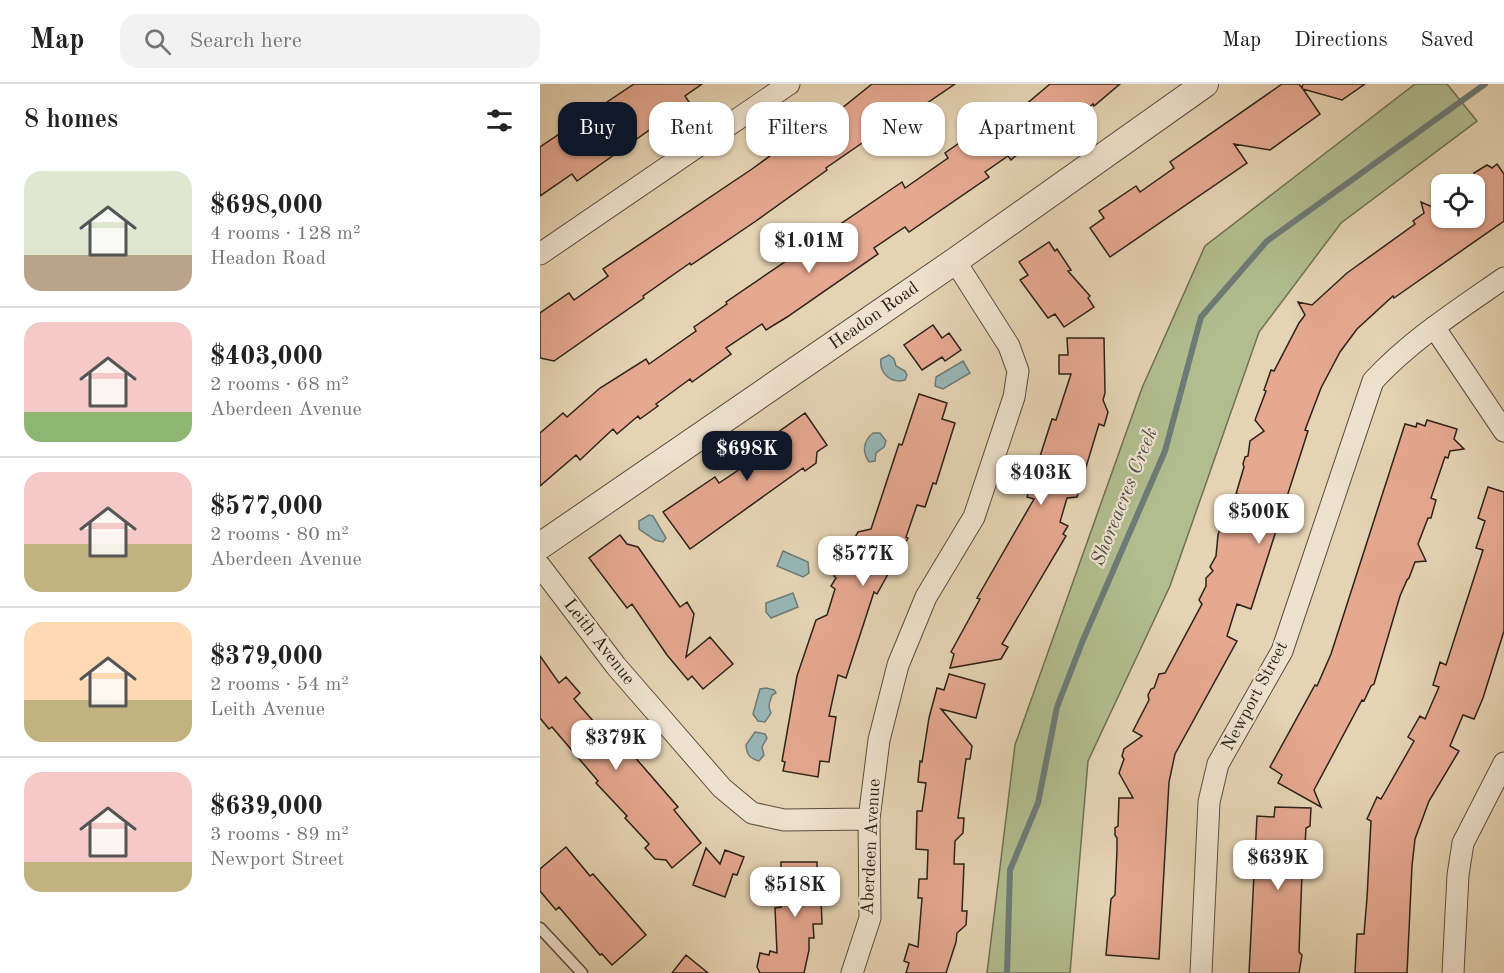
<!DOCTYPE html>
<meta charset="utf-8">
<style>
:root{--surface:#fff;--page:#f2f2f2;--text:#222;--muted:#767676;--line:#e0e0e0;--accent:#111827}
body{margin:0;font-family:"Old Standard TT",serif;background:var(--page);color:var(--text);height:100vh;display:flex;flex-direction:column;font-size:22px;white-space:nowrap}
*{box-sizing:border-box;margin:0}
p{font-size:20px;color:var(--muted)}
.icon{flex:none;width:33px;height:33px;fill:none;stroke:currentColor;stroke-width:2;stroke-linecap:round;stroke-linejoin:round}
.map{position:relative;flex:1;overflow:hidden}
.side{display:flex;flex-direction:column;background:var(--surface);width:540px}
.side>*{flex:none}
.guide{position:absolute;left:18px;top:18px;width:570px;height:54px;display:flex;gap:12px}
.buttons{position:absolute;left:891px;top:90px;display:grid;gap:12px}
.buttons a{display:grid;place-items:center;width:54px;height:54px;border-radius:12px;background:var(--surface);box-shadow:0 2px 4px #0004;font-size:30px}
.price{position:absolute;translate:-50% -51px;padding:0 14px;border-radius:12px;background:#fff;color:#222;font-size:20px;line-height:39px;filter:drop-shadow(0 2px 3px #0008)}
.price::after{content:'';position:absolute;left:50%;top:36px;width:18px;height:14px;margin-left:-9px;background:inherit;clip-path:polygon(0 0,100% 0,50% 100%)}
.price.selected{background:var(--accent);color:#fff}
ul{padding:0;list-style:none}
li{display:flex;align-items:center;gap:18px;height:150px;padding:0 24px}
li+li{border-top:2px solid var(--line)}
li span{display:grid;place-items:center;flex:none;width:168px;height:120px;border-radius:18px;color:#555}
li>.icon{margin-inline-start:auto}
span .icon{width:72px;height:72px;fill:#fffc;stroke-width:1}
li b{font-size:26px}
h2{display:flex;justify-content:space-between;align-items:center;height:72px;padding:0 24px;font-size:26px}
.chip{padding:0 21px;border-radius:18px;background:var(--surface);box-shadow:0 2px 4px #0004;font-size:21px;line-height:54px}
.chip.selected{background:var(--accent);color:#fff}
header{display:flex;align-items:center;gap:36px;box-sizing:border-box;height:84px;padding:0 30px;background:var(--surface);border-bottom:2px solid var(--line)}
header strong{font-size:28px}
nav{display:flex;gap:33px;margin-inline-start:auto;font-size:21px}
.search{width:420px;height:54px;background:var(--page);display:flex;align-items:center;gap:15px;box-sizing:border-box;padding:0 21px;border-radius:18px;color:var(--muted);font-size:22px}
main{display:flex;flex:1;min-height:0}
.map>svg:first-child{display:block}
.green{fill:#b1bd8f;stroke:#6f7054;stroke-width:1.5}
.water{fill:#98b6b5;stroke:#6d7b77;stroke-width:1.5}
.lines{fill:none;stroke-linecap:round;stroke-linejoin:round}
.stream{stroke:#6d7b77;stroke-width:6}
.building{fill:#e5a891;stroke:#2d2219;stroke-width:1.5}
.service-casing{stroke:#5b4e40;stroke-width:13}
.minor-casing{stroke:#5b4e40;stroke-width:23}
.tertiary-casing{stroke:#5b4e40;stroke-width:28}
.service{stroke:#eee2ce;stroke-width:10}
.minor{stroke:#eee2ce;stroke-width:21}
.tertiary{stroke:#eee2ce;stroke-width:26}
.labels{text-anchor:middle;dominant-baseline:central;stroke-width:4.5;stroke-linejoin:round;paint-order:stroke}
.street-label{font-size:18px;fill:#2d2219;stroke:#eee2ce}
.water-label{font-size:20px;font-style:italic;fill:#4d4e48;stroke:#eee2ce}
</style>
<header>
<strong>Map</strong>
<div class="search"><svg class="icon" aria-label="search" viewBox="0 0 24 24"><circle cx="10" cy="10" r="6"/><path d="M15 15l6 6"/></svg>Search here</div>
<nav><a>Map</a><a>Directions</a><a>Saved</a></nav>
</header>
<main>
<section class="side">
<h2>8 homes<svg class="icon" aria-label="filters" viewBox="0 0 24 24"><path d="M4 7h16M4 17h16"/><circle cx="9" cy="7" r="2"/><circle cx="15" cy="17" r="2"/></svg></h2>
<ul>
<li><span style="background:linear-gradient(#dfe7d0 70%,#b9a48a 0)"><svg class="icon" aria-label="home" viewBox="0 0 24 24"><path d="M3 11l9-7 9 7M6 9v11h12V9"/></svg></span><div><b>$698,000</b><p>4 rooms · 128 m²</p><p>Headon Road</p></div></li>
<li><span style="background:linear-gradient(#f6c9c9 75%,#8fb573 0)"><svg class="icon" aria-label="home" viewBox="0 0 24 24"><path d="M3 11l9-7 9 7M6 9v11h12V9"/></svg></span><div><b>$403,000</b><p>2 rooms · 68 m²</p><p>Aberdeen Avenue</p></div></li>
<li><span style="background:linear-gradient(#f6c9c9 60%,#c2b280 0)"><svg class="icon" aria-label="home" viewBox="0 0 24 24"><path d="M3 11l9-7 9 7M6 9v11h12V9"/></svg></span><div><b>$577,000</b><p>2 rooms · 80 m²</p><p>Aberdeen Avenue</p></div></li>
<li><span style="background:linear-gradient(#ffd9b3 65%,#c2b280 0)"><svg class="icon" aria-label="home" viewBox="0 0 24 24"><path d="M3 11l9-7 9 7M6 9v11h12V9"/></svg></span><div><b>$379,000</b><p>2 rooms · 54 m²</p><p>Leith Avenue</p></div></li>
<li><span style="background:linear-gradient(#f6c9c9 75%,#c2b280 0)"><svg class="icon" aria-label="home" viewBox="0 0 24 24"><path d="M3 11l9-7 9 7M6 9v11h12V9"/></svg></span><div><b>$639,000</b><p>3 rooms · 89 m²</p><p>Newport Street</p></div></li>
</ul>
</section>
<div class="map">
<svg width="964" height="889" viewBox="0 0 964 889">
<rect width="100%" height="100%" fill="#e5d3b3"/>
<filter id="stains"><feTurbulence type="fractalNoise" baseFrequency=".00333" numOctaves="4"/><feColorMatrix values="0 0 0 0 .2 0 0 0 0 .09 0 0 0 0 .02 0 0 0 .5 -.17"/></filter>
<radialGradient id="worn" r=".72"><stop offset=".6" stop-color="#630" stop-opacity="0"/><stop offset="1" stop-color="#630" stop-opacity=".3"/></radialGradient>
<path class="green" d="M875 0H907L937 37 801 139 719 248 630 502 548 677 530 889H447L475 661 602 304 665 162Z"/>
<path class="water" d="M349 271 354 275 356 282 365 287 367 291 365 296C351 300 339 289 341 275Z
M423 277 430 289 403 305 395 302 396 293Z
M333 349H340L346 357 344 363 336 369 335 377 329 378C322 368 323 357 333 349Z
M109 431 113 432 126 454 123 458 115 456 99 445V437Z
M243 467 268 478 269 489 263 493 237 482Z
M253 509 258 523 231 534 226 528V519Z
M226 604 234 606 236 609 232 611C230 619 227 621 231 629L225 638 218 637 213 630 220 605Z
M215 648 225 650 227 654 222 663 224 671 219 677C209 674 207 671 206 661Z"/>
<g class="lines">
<path class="stream" d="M467 889 470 786 498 719 517 623 543 556 625 367 661 233 727 157 945 0"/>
</g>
<path class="building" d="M94 0H162L145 12 149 18 37 97 32 90 0 112V63Z
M332 0H415L330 58 328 55 286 84 287 86 216 137 151 181 150 179 103 212 104 214 14 277 0 274V229L29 209 34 216 68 192 63 185 212 85 285 32 287 36Z
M510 0H580L554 22 553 20 544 27 542 24 507 54 505 51 486 67 484 65 471 76 468 72 445 88 449 93 369 148 365 143 334 164 338 170 247 233 226 246 222 240 186 264 191 270 152 298 150 295 116 320 118 322 100 335 98 332 77 350 73 345 40 376 36 371 0 402V349L23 329 27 333 60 304 106 275 109 280 156 247 154 243 187 220 186 218 362 98 365 104 408 74 405 69 435 48 441 56 477 25 478 27Z
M742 0H759L762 4 763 0H825L802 16 763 5 780 30 730 66 694 60 707 79 570 173 550 144 564 134 559 127 596 102 600 108 634 84 630 78Z
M957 80 964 90V137L854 214 853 212 817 245 800 268 781 304 765 346 768 347 711 525 697 520 687 552 697 557 635 670 629 698 619 875 566 871 571 815 575 811 577 766V754L575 751V744L578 742 579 714H593L579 689 584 675 582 672 584 665 602 652 593 647 609 616 608 611 611 605 614 604 619 590 625 589 662 520 659 516 666 502V494L673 487 670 483 676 472 678 451 683 435 690 433 701 411 696 410 704 383 703 380 705 373 708 372 710 357 724 347 715 336 726 307 724 306 731 286 734 287 759 239 765 231 758 218 772 221 807 189 875 140 873 137 884 129 881 118 902 127V134H934V89L947 81 952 84Z
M509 158 515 167 517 165 531 186 528 187 550 212 548 214 554 223 524 243 515 230 508 234 480 196 488 191 479 178Z
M393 241 402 254 409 249 421 266 405 277 402 273 382 286 364 261Z
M527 254H564L565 309 563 316 568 328 564 342 559 340 537 413 527 414 520 438 528 442 523 450 526 452 462 560 468 563 461 575 410 584 414 570 411 568 440 515 437 514 494 415 487 413 512 335 516 336 531 290H519V271H528Z
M379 310 407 319 402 335 415 339 396 400 393 399 385 423 377 421 366 453 368 454 337 510 334 508 306 594 298 591 289 632 296 633 289 678 280 677 278 693 243 687 245 678 242 677 257 592 276 536 287 531 295 505 291 502 296 494 294 492 318 448 331 445 359 360 362 361Z
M265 329 287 361 277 368 276 379 265 387 263 384 150 465 123 428 175 393 179 399 215 375 210 368Z
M887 336 917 345 914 355 924 365 910 367 908 374 905 373 891 414 896 416 891 434H888L878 460 886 477 875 478 869 494 867 496 860 512 834 600 831 602 824 617 822 616 774 706 781 723 738 699 742 691 730 683 775 601 777 602 791 570 865 340 876 343 877 339 885 342Z
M948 403 964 408V547L943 614 934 635 923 631 910 662 919 667 889 717 875 755 872 782 867 889H815L817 850H824L827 814 831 737 827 735 837 713 841 715 874 657 868 653 880 632 885 635 899 603 893 601 900 578 906 581 943 466 936 464 945 437 938 434Z
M80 451 87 460 98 463 140 523 147 518 154 530 146 573 170 553 193 580 163 605 152 592 148 596 127 571 92 520 87 524 49 474Z
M0 572 19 599 26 593 40 609 34 615 61 646 67 641 138 723 134 726 161 759 132 784 126 776 115 775 105 764 109 760 85 734 87 732 56 699 58 697 12 643 9 645 0 634Z
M409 590 445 600 436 634 401 625 432 662 430 675H426L418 734H424L423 749 415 757 414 780H424L422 827H427L426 841 417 849 416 858 406 889H366L369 879 364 877 369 860 378 863 382 814H378L379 795H387L388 766 376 765 377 727H382L386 699 378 698 380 677 382 678 389 634 397 604 404 606Z
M735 723 771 724 770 742 766 744 764 778 766 780V787L762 790 759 868 762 871 759 889H709L717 732 734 733Z
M26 763 50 792 53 790 106 851 72 881 62 870 60 871 19 823 16 826 0 807V785Z
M166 764 180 780 185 766 204 773 197 791 193 790 185 813 153 801Z
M241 778H277V795L286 794V813H281L282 840H273L274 854H269V866L264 889H220L217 883 220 869 229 871 230 867 237 869 235 824 241 823Z
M146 871 168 889H132Z"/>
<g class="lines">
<defs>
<path id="service" d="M0 844 42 889"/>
<path id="minor" d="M0 170 249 0
M894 243 964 347
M0 482 76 582 182 704 212 729 244 736 329 735
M312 889 330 834 329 735 339 656 358 581 386 513 434 433 474 313 478 287 469 262 415 177
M661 889 669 718 678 680 742 567 833 297C871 256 918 226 964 194
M913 889 918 791 923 759 964 679"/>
<path id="tertiary" d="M0 462 415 177 665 0"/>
</defs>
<use href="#service" class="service-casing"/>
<use href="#minor" class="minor-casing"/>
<use href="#tertiary" class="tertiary-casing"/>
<use href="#service" class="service"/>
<use href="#minor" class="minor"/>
<use href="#tertiary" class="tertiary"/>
</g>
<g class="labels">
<g class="street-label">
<text transform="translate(334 232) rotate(-35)">Headon Road</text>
<text transform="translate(59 558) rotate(52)">Leith Avenue</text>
<text transform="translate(715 612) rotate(-62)">Newport Street</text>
<text transform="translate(331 763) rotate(-87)">Aberdeen Avenue</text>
</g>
<g class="water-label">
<text transform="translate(585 413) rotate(-68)">Shoreacres Creek</text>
</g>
</g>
<rect width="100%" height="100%" filter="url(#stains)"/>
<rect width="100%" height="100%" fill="url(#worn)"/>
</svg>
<div class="buttons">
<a><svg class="icon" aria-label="locate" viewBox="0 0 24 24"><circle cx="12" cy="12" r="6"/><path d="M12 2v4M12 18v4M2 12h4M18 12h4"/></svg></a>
</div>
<b class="price" style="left:269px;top:190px">$1.01M</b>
<b class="price selected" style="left:207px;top:398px">$698K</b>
<b class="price" style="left:501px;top:422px">$403K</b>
<b class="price" style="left:719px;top:461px">$500K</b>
<b class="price" style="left:323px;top:503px">$577K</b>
<b class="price" style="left:76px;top:687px">$379K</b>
<b class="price" style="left:738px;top:807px">$639K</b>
<b class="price" style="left:255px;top:834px">$518K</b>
<div class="guide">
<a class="chip selected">Buy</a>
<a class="chip">Rent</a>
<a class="chip">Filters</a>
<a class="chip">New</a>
<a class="chip">Apartment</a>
</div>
</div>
</main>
